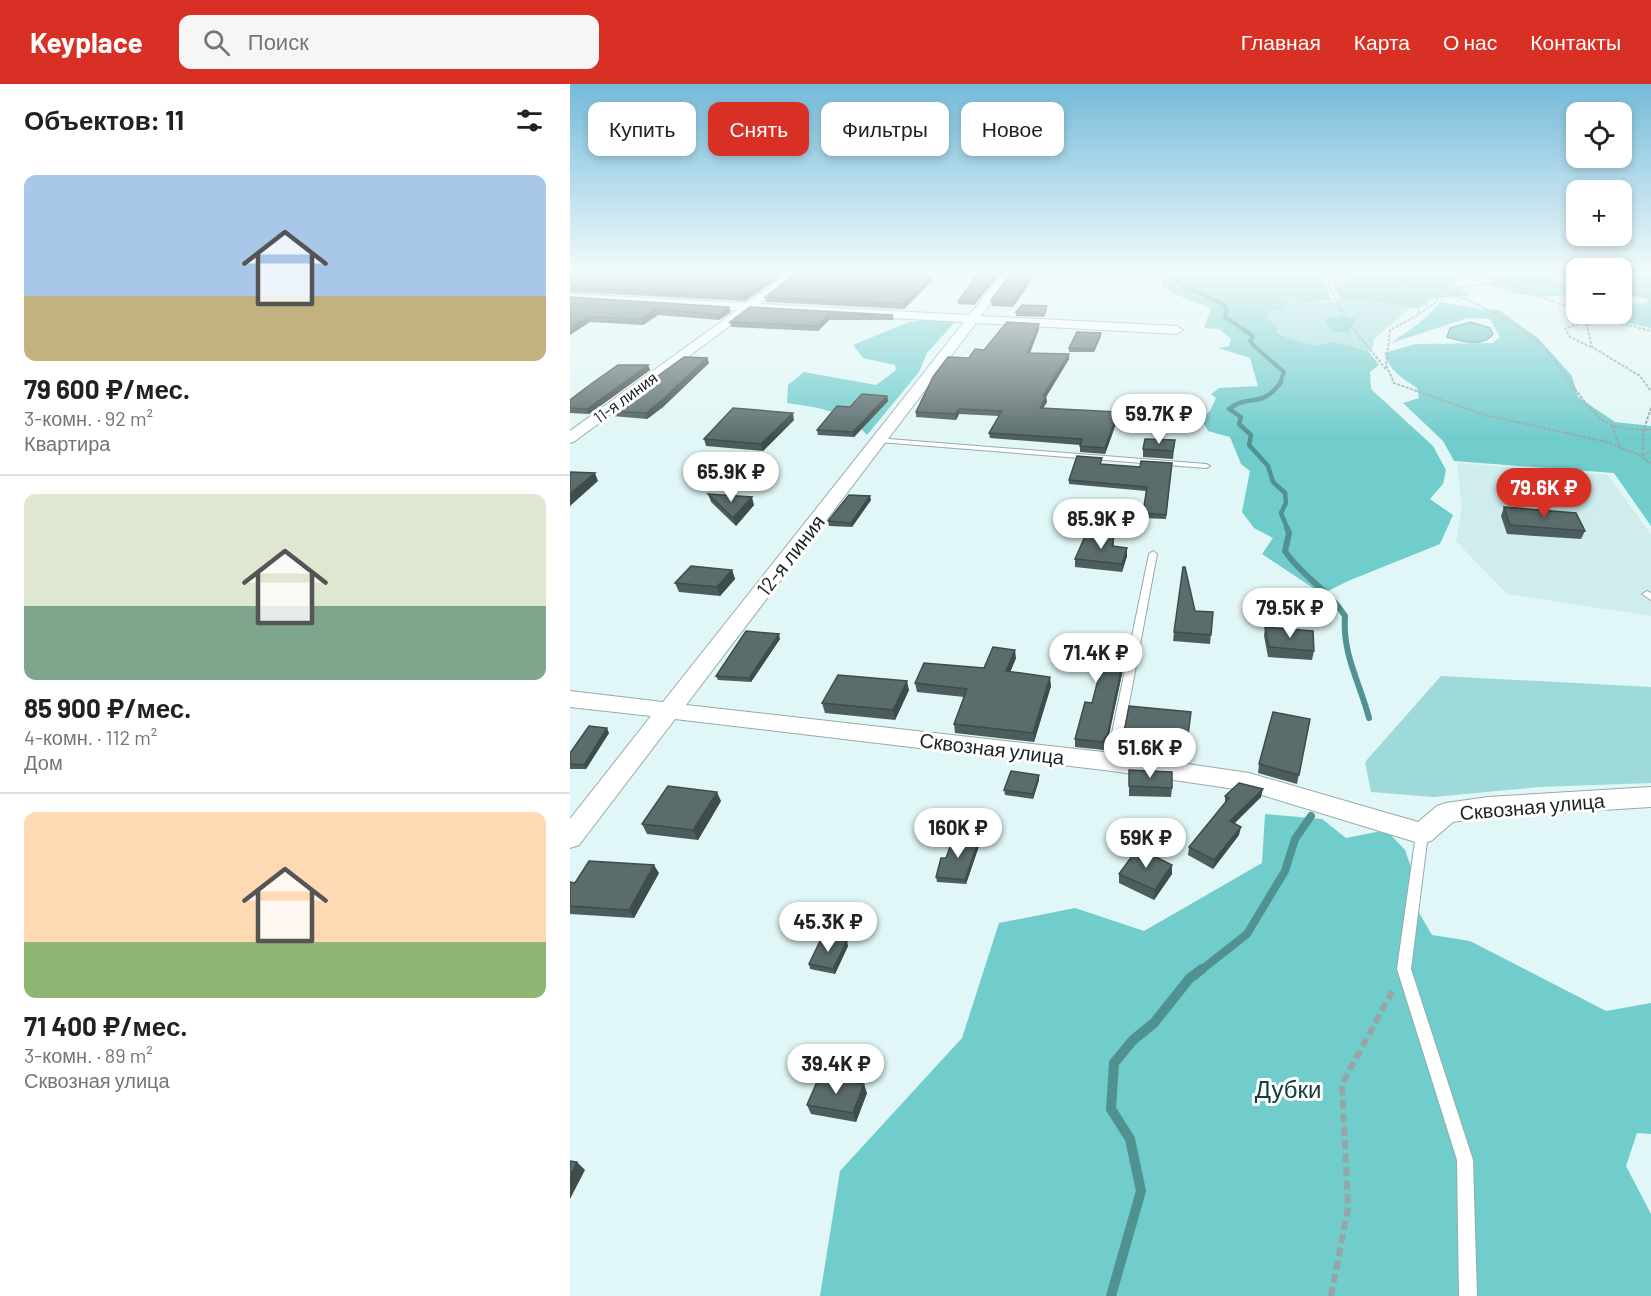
<!DOCTYPE html>
<html lang="ru">
<meta charset="utf-8">
<style>
:root{--surface:#fff;--page:#f6f6f6;--text:#202124;--muted:#757577;--line:#e0e0e0;--accent:#d93025}
body{margin:0;font-family:Barlow,sans-serif;background:var(--page);color:var(--text);height:100vh;display:flex;flex-direction:column;font-size:22px;white-space:nowrap}
*{box-sizing:border-box;margin:0}
p{font-size:20px;color:var(--muted)}
.icon{flex:none;width:33px;height:33px;fill:none;stroke:currentColor;stroke-width:2;stroke-linecap:round;stroke-linejoin:round}
.map{position:relative;flex:1;overflow:hidden}
.drawer{display:flex;flex-direction:column;background:var(--surface);width:570px}
.drawer>*{flex:none}
.banner{position:absolute;left:18px;top:18px;width:570px;height:54px;display:flex;gap:12px}
.tools{position:absolute;left:996px;top:18px;display:grid;gap:12px}
.tools a{display:grid;place-items:center;width:66px;height:66px;border-radius:12px;background:var(--surface);box-shadow:0 3px 9px #0003;font-size:30px}
.price{position:absolute;translate:-50% -51px;padding:0 14px;border-radius:21px;background:#fff;color:#222;font-size:20px;line-height:39px;filter:drop-shadow(0 2px 3px #0008)}
.price::after{content:'';position:absolute;left:50%;top:36px;width:18px;height:14px;margin-left:-9px;background:inherit;clip-path:polygon(0 0,100% 0,50% 100%)}
.price.current{background:var(--accent);color:#fff}
ul{padding:0;list-style:none}
li{display:grid;align-content:center;gap:12px;height:318px;padding:0 24px}
li+li{border-top:2px solid var(--line)}
li span{display:grid;place-items:center;height:186px;border-radius:12px;color:#555}
li>.icon{margin-inline-start:auto}
span .icon{width:108px;height:108px;fill:#fffc;stroke-width:1}
li b{font-size:26px}
h2{display:flex;justify-content:space-between;align-items:center;height:72px;padding:0 24px;font-size:26px}
.chip{padding:0 21px;border-radius:12px;background:var(--surface);box-shadow:0 3px 9px #0003;font-size:21px;line-height:54px}
.chip.current{background:var(--accent);color:#fff}
header{display:flex;align-items:center;gap:36px;box-sizing:border-box;height:84px;padding:0 30px;background:var(--accent);color:#fff}
header strong{font-size:28px}
nav{display:flex;gap:33px;margin-inline-start:auto;font-size:21px}
.search{width:420px;height:54px;background:var(--page);display:flex;align-items:center;gap:15px;box-sizing:border-box;padding:0 21px;border-radius:12px;color:var(--muted);font-size:22px}
main{display:flex;flex:1;min-height:0}
.map>svg:first-child{display:block}
.built{fill:#ceedec}
.green{fill:#9edad9}
.forest{fill:#71cccc}
.water{fill:#67c2c2;stroke:#509292;stroke-width:1.5}
.lines{fill:none;stroke-linecap:round;stroke-linejoin:round}
.stream-far4{stroke:#509292;stroke-width:4}
.stream-far3{stroke:#509292;stroke-width:4.5}
.stream-far2{stroke:#509292;stroke-width:6}
.stream-far1{stroke:#509292;stroke-width:8}
.stream{stroke:#509292;stroke-width:10}
.service-casing{stroke:#97aaaa;stroke-width:2}
.minor-casing{stroke:#97aaaa;stroke-width:2}
.path-far1{stroke:#96a6a6;stroke-width:2;stroke-dasharray:3 1.5;stroke-linecap:butt}
.path{stroke:#96a6a6;stroke-width:6;stroke-dasharray:9 4.5;stroke-linecap:butt}
.service{fill:#fff;fill-rule:evenodd}
.minor{fill:#fff;fill-rule:evenodd}
.wall{fill:#4d5d5d}
.shaded-wall{fill:#3f4c4c}
.building{fill:#5a6c6c;stroke:#3f4c4c;stroke-width:1.5}
.labels{text-anchor:middle;dominant-baseline:central;stroke-width:6;stroke-linejoin:round;paint-order:stroke}
.far-street-label{font-size:16px;fill:#1a2222;stroke:#fff}
.street-label{font-size:20px;fill:#1a2222;stroke:#fff}
.near-park-label{font-size:24px;fill:#154040;stroke:#fff}
</style>
<header>
<strong>Keyplace</strong>
<div class="search"><svg class="icon" aria-label="search" viewBox="0 0 24 24"><circle cx="10" cy="10" r="6"/><path d="M15 15l6 6"/></svg>Поиск</div>
<nav><a>Главная</a><a>Карта</a><a>О нас</a><a>Контакты</a></nav>
</header>
<main>
<section class="drawer">
<h2>Объектов: 11<svg class="icon" aria-label="filters" viewBox="0 0 24 24"><path d="M4 7h16M4 17h16"/><circle cx="9" cy="7" r="2"/><circle cx="15" cy="17" r="2"/></svg></h2>
<ul>
<li><span style="background:linear-gradient(#a9c7e8 65%,#c2b280 0)"><svg class="icon" aria-label="home" viewBox="0 0 24 24"><path d="M3 11l9-7 9 7M6 9v11h12V9"/></svg></span><div><b>79 600 ₽/мес.</b><p>3-комн. · 92 m²</p><p>Квартира</p></div></li>
<li><span style="background:linear-gradient(#dfe7d0 60%,#7fa58c 0)"><svg class="icon" aria-label="home" viewBox="0 0 24 24"><path d="M3 11l9-7 9 7M6 9v11h12V9"/></svg></span><div><b>85 900 ₽/мес.</b><p>4-комн. · 112 m²</p><p>Дом</p></div></li>
<li><span style="background:linear-gradient(#ffd9b3 70%,#8fb573 0)"><svg class="icon" aria-label="home" viewBox="0 0 24 24"><path d="M3 11l9-7 9 7M6 9v11h12V9"/></svg></span><div><b>71 400 ₽/мес.</b><p>3-комн. · 89 m²</p><p>Сквозная улица</p></div></li>
</ul>
</section>
<div class="map">
<svg width="1081" height="1212" viewBox="0 0 1081 1212">
<rect width="100%" height="100%" fill="#e1f6f6"/>
<path class="built" d="M887 379 1038 391 1081 451V532L937 510 886 457 892 423Z"/>
<path class="green" d="M714 212 738 218 801 217 840 224 804 255 803 264 798 267 763 258 745 262 718 254 707 247 696 235 700 227 711 225Z
M871 592 1081 603V699L969 703 864 713 801 708 795 678Z"/>
<path class="forest" d="M590 187H757L751 198 757 202 761 216 737 218 715 213 718 219 711 225 700 227 697 235 706 241 707 248 718 254 745 262 763 258 798 267 809 281 800 288 801 305 863 362 876 386 873 400 860 415 883 431 870 460 778 497 752 510 692 470 703 454 684 444 672 428 680 387 671 380 660 353 638 347 631 335 640 327 646 314 641 310 649 304 688 302 680 274 648 264 659 262 661 255 649 245 634 244 641 224 609 212 593 204Z
M769 187H1006V193L981 191 983 196 997 200 1006 208C978 217 947 212 920 201L931 197 894 193 883 201 902 211 859 215 857 222 840 224 801 217H771L762 199 778 194Z
M1052 187H1081V244L1017 230H1052V221L1078 219V215L1052 210Z
M870 218 908 225 929 226 968 254 1002 292 1008 313 1045 338 1081 342V442L1044 389 884 377 873 357 833 319 849 314 847 304C833 295 819 286 814 269L846 260 923 259 930 253 920 235 898 234 821 259C838 247 858 235 870 218Z
M764 233 788 234 778 249 762 247 755 236Z
M362 235 386 237 357 269 349 288 297 351C274 326 250 324 217 319L218 301 234 288 306 301 326 286 325 281 293 274 283 261 339 238Z
M695 730 752 735 776 754 816 746 835 766 842 786 839 812 862 851 900 857 1036 927 1081 919V1050L1067 1049 1056 1082 1081 1130V1212H250L270 1087 392 954 429 839 505 824 574 847 692 779Z"/>
<path class="water" d="M901 238 920 244 923 250C913 264 891 257 877 253L880 244Z"/>
<g class="lines">
<path class="stream-far4" d="M602 187 610 200 653 220 657 225 655 233 680 250 683 253 680 257 684 262 714 288 710 299"/>
<path class="stream-far3" d="M711 298C691 326 678 309 659 325L671 333 669 340 681 351 679 361 698 382 703 398 715 409 716 419 711 429 718 446"/>
<path class="stream-far2" d="M717 444 719 449 715 467C731 492 759 506 775 532 772 570 790 599 799 634"/>
<path class="stream-far1" d="M630 887 677 850 715 787 725 755 741 732"/>
<path class="stream" d="M541 1212 571 1107 560 1055 541 1025 544 979 563 956 584 939 619 895 632 885"/>
<defs>
<path id="service" d="M306 354 636 380 640 382 636 384 309 358H306Z
M583 467 587 470 548 678 546 681H538L536 678 579 470Z
M1077 507 1081 509V516L1072 510Z
M852 745 856 747 858 750 841 885 903 1076 907 1212H889L887 1076 827 885 846 750 848 747Z"/>
<path id="minor" d="M221 187H232L190 220 399 231 435 187H445L411 232 607 242 613 246 607 250 406 239 116 621 542 669 679 689 848 738 867 722 876 719 918 713 1081 703V723L918 733 883 738 861 757 852 760 679 707 542 687 105 635 9 761 0 764V735L81 632 0 623V607L93 618 394 238 181 226 5 357 0 359V347L167 226 0 216V210L176 219Z"/>
</defs>
<use href="#service" class="service-casing"/>
<use href="#minor" class="minor-casing"/>
<path class="path-far1" d="M774 187 758 199 776 236 816 285
M829 187C840 200 850 213 848 231L820 246 816 281 824 299 915 331 1037 358 1069 371 1081 379
M873 187 884 190 874 206C907 220 940 234 967 257 993 279 1014 331 1044 342 1056 346 1069 345 1081 346
M884 187V190L924 196
M944 195 952 187
M932 198 1006 226
M1052 203 1081 201
M992 221 1006 216
M849 230 866 218 874 206 943 196 1006 199
M1016 230 1081 247
M1020 231 1017 242 1022 263 1070 292 1081 307
M1027 231 1081 233
M1017 236 995 245 1000 253 1021 263
M1081 324 1074 345 1072 372 1081 368
M1042 341 1050 364"/>
<path class="path" d="M761 1212 778 1124 772 1000 823 906"/>
<use href="#service" class="service"/>
<use href="#minor" class="minor"/>
</g>
<path class="wall" d="M8 187H218L175 217 0 208V190Z
M275 187 362 191 363 196 334 225 196 218 195 213Z
M443 187H482L480 192 465 191 443 223 422 222 421 216Z
M428 192 404 221 388 220V217Z
M0 213 161 228 149 236 88 231 73 241 20 238Z
M180 223 323 231 324 236H259L248 247 161 243 160 238Z
M477 225 474 233 446 232V228Z
M469 240V245L460 269 499 275 476 313 477 318 473 324 548 328V334L535 370 510 368V361L420 354 419 349 429 332 389 330 386 336 346 333V328L399 274 414 266Z
M531 252 524 268H499V264Z
M137 274 139 279 93 323 77 335 42 332 40 327Z
M78 281 80 286 19 330 0 329V316Z
M317 312 318 317 284 353 248 351 247 346 280 323Z
M224 336 193 367 136 362 134 355Z
M605 356 603 375 573 373V365Z
M532 374 531 380 570 383 602 379 596 435 572 434 576 407 499 400V396Z
M138 410 184 421 166 442 141 418Z
M301 416 282 443 259 442 258 437Z
M934 423 1015 447 1011 455 937 450 931 432Z
M544 452V462L557 472 552 488 505 483V475Z
M162 486 165 495 150 512 109 508 105 499Z
M625 527 643 528 640 560 603 557 604 548Z
M695 543 744 567 742 576 698 573 694 552Z
M210 555 181 598 148 596 146 592Z
M556 563V571L537 660H535L534 666 505 663V655L522 619 531 587 483 580 482 572Z
M446 574 440 588 481 602 464 658 385 649 384 640 394 613 347 608 345 599 414 584Z
M339 606 325 636 255 629 252 619Z
M740 635 727 700 688 689 689 680Z
M620 638 616 669 553 662V653Z
M39 649 16 685H0V669Z
M559 686 602 704 601 713 559 712Z
M469 691V696L463 715 435 711 434 706Z
M655 712 691 713 664 739 669 751 643 785 618 771 619 763 655 720Z
M151 717 128 756 77 750 72 740Z
M410 759 396 800 367 798 366 793Z
M89 789 64 834 0 830V798L5 799Z
M549 790H602L584 816 549 799Z
M278 862 265 890 240 885 239 880Z
M297 1009 286 1038 241 1030 237 1021Z"/>
<path class="shaded-wall" d="M210 187H218L175 217 174 212Z
M464 187 465 191 443 223V217Z
M428 189V192L404 221V218Z
M362 191 363 196 334 225V220Z
M159 223 161 228 149 236 148 231Z
M86 225 88 231 73 241 72 235Z
M258 231 259 236 248 247 247 242Z
M18 233 20 238 0 251V244Z
M469 240V245L458 274 457 269Z
M531 249V252L524 268V265Z
M499 270V275L476 313 477 318 470 330V324L473 312Z
M137 274 139 279 93 323 77 335 76 329Z
M78 281 80 286 19 330 17 325Z
M317 312 318 317 284 353 283 348Z
M389 325V330L386 336 385 330Z
M548 328V334L535 370V364Z
M223 329 224 336 193 367 191 360Z
M25 389 28 397 0 422V410Z
M300 412 301 416 282 443 281 439Z
M182 413 184 421 166 442 163 434Z
M557 464V472L552 488V480Z
M162 486 165 495 150 512 147 503Z
M209 550 210 555 181 598 179 594Z
M556 563V571L537 660V653Z
M445 566 446 574 437 596 436 587Z
M480 593 481 602 464 658 463 649Z
M337 597 339 606 325 636 323 626Z
M37 644 39 649 16 685 14 681Z
M469 691V696L463 715V710Z
M693 705 691 713 659 745 660 737Z
M147 708 151 717 128 756 123 746Z
M671 743 669 751 643 785 644 776Z
M409 755 410 759 396 800 395 796Z
M84 781 89 789 64 834 59 826Z
M602 781V790L584 816 585 806Z
M277 857 278 862 265 890 263 885Z
M294 1000 297 1009 286 1038 283 1029Z
M7 1078 15 1086 0 1115V1092Z"/>
<path class="building" d="M8 187H210L174 212 0 203V190Z
M229 187H269L362 191 334 220 195 213Z
M443 187H464L443 217 421 216Z
M409 188 428 189 404 218 388 217Z
M0 213 159 223 148 231 86 225 72 235 18 233 0 244Z
M452 221 477 222 474 230 446 228Z
M180 223 323 231H258L247 242 160 238Z
M437 238 469 240 457 269 499 270 473 312H476L470 324 548 328 535 364 510 362 512 355 419 349 432 327 389 325 385 330 346 328 363 293 378 273 399 274 405 265 414 266Z
M507 248 531 249 524 265 499 264Z
M114 273 137 274 91 317 76 329 40 327Z
M48 281H78L17 325 0 324V316L21 300Z
M292 310 317 312 283 348 247 346 267 322 280 323Z
M163 324 223 329 191 360 134 355Z
M575 355 605 356 603 367 573 365Z
M507 372 532 374 530 380 570 383 571 377 602 379 596 431 573 429 577 403 499 396Z
M0 388 25 389 0 410Z
M138 410 182 413 163 434Z
M279 411 300 412 281 439 258 437Z
M934 423 1006 429 1015 447 940 441Z
M516 450 544 452 542 462 557 464 552 480 505 475Z
M121 482 162 486 147 503 105 499Z
M613 483H615L625 527 643 528 641 551 604 548Z
M695 543 743 547 744 567 699 563Z
M176 547 209 550 179 594 146 592Z
M490 554 556 563 537 653H535L533 658 505 655 515 618 522 619 532 580 482 572Z
M423 563 445 566 436 587 480 593 463 649 384 640 397 605 345 599 354 579 414 584Z
M268 591 337 597 323 626 252 619Z
M559 622 621 628 617 659 553 653Z
M703 628 740 635 729 691 689 680Z
M19 642 37 644 14 681 0 680V669Z
M559 686 602 688V704L559 702Z
M441 687 469 691 463 710 434 706Z
M669 699 693 705 660 737 671 743 644 776 619 763 659 714 655 712Z
M98 702 147 708 123 746 72 740Z
M384 752 409 755 395 796 366 793 371 774H376Z
M568 764 602 781 585 806 549 790Z
M19 777 84 781 59 826 0 822V798L5 799Z
M252 853 277 857 263 885 239 880Z
M249 993 294 1000 283 1029 237 1021Z
M0 1077 7 1078 0 1092Z"/>
<linearGradient id="sky" x2="0" y2="1"><stop stop-color="#74bad9"/><stop offset="0.53" stop-color="#f2fbfb"/><stop offset="1" stop-color="#f2fbfb" stop-opacity="0"/></linearGradient>
<rect width="1081" height="356" fill="url(#sky)"/>
<g class="labels">
<g class="far-street-label">
<text transform="translate(55 313) rotate(-36)">11-я линия</text>
</g>
<g class="street-label">
<text transform="translate(220 471) rotate(-52)">12-я линия</text>
<text transform="translate(422 664) rotate(7)">Сквозная улица</text>
<text transform="translate(962 722) rotate(-5)">Сквозная улица</text>
</g>
<g class="near-park-label">
<text x="718" y="1004">Дубки</text>
</g>
</g>
</svg>
<div class="tools">
<a><svg class="icon" aria-label="locate" viewBox="0 0 24 24"><circle cx="12" cy="12" r="6"/><path d="M12 2v4M12 18v4M2 12h4M18 12h4"/></svg></a>
<a>+</a>
<a>−</a>
</div>
<b class="price" style="left:589px;top:361px">59.7K ₽</b>
<b class="price" style="left:161px;top:419px">65.9K ₽</b>
<b class="price current" style="left:974px;top:435px">79.6K ₽</b>
<b class="price" style="left:531px;top:466px">85.9K ₽</b>
<b class="price" style="left:720px;top:555px">79.5K ₽</b>
<b class="price" style="left:526px;top:600px">71.4K ₽</b>
<b class="price" style="left:580px;top:695px">51.6K ₽</b>
<b class="price" style="left:388px;top:775px">160K ₽</b>
<b class="price" style="left:576px;top:785px">59K ₽</b>
<b class="price" style="left:258px;top:869px">45.3K ₽</b>
<b class="price" style="left:266px;top:1011px">39.4K ₽</b>
<div class="banner">
<a class="chip">Купить</a>
<a class="chip current">Снять</a>
<a class="chip">Фильтры</a>
<a class="chip">Новое</a>
</div>
</div>
</main>
